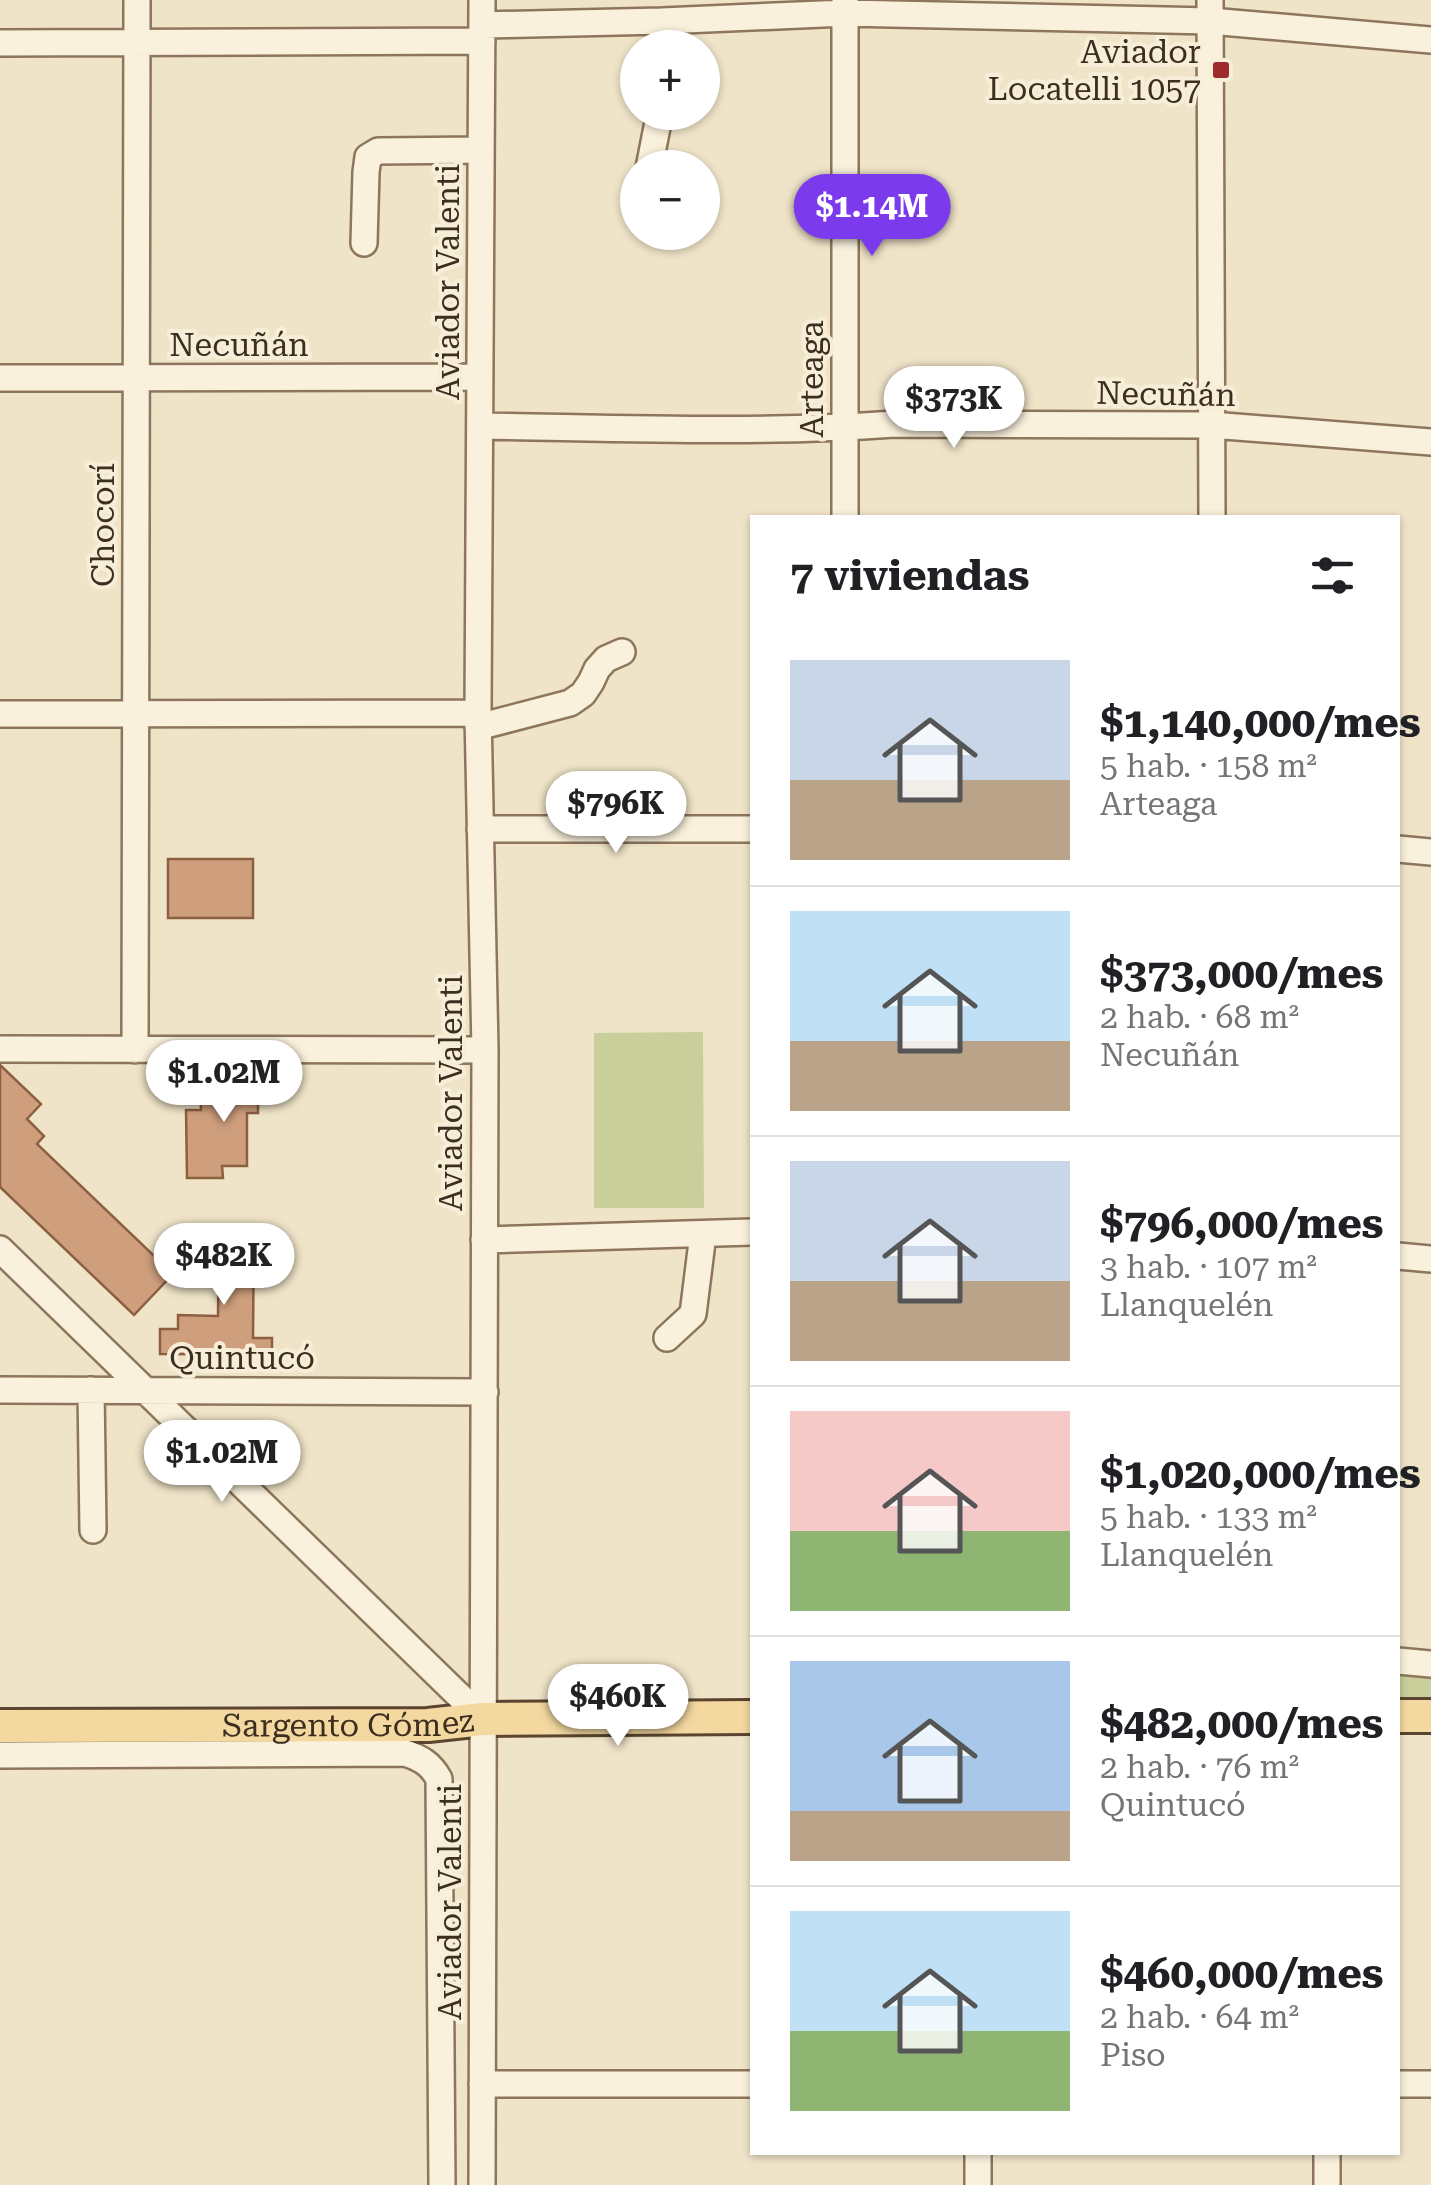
<!DOCTYPE html>
<html lang="es">
<meta charset="utf-8">
<style>
:root{--surface:#fff;--page:#f6f6f6;--text:#202124;--muted:#757577;--line:#e0e0e0;--accent:#7c3aed}
body{margin:0;font-family:"Roboto Serif",serif;background:var(--page);color:var(--text);height:100vh;display:flex;flex-direction:column;font-size:38px;white-space:nowrap}
*{box-sizing:border-box;margin:0}
p{font-size:32px;color:var(--muted)}
.icon{flex:none;width:55px;height:55px;fill:none;stroke:currentColor;stroke-width:2;stroke-linecap:round;stroke-linejoin:round}
.map{position:relative;flex:1;overflow:hidden}
.sheet{position:absolute;left:750px;top:515px;width:650px;height:1640px;display:flex;flex-direction:column;background:var(--surface);border-radius:0px;box-shadow:0 2px 8px #0004}
.sheet>*{flex:none}
.controls{position:absolute;left:620px;top:30px;display:grid;gap:20px}
.controls a{display:grid;place-items:center;width:100px;height:100px;border-radius:50%;background:var(--surface);box-shadow:0 2px 8px #0004;font-size:50px}
.price{position:absolute;translate:-50% -85px;padding:0 22px;border-radius:35px;background:#fff;color:#222;font-size:32px;line-height:65px;filter:drop-shadow(0 2px 5px #0008)}
.price::after{content:'';position:absolute;left:50%;top:60px;width:30px;height:22px;margin-left:-15px;background:inherit;clip-path:polygon(0 0,100% 0,50% 100%)}
.price.current{background:var(--accent);color:#fff}
ul{padding:0;list-style:none}
li{display:flex;align-items:center;gap:30px;height:250px;padding:0 40px}
li+li{border-top:2px solid var(--line)}
li span{display:grid;place-items:center;flex:none;width:280px;height:200px;border-radius:0px;color:#555}
li>.icon{margin-inline-start:auto}
span .icon{width:120px;height:120px;fill:#fffc;stroke-width:1}
li b{font-size:42px}
h2{display:flex;justify-content:space-between;align-items:center;height:120px;padding:0 40px;font-size:42px}
.map>svg:first-child{display:block}
.green{fill:#c9cf9b}
.building{fill:#cf9f7d;stroke:#8d5f41;stroke-width:2.5}
.lines{fill:none;stroke-linecap:round;stroke-linejoin:round}
.minor-casing{stroke:#8d765c;stroke-width:30}
.major-casing{stroke:#5b4430;stroke-width:38}
.minor{stroke:#faf1dc;stroke-width:25}
.major{stroke:#f3d9a0;stroke-width:32}
.poi-dot{fill:#9e2a2b;stroke:#f7eed8;stroke-width:4}
.labels{text-anchor:middle;dominant-baseline:central;stroke-width:8;stroke-linejoin:round;paint-order:stroke}
.poi-label{font-size:32px;fill:#3d2e20;stroke:#f7eed8;text-anchor:end}
.street-label{font-size:32px;fill:#3d2e20;stroke:#f7eed8}
</style>
<div class="map">
<svg width="1431" height="2185" viewBox="0 0 1431 2185">
<rect width="100%" height="100%" fill="#f0e4c8"/>
<path class="green" d="M703 1032 704 1208H594V1033Z
M1398 1671 1431 1674V1708H1398Z"/>
<path class="building" d="M168 859H253V918H168Z
M0 1065 41 1104 27 1119 44 1136 37 1144 173 1274 134 1315 0 1187Z
M275 1076V1101H258V1113H247V1166H222L223 1178H187L186 1110H201L200 1088H224L223 1077Z
M219 1229H254L253 1338H272V1355L160 1354V1329H178V1315L218 1316Z"/>
<g class="lines">
<defs>
<path id="minor" d="M482 0 478 713 485 1050 482 2185
M845 0V518
M1210 0 1212 518
M662 21 663 48
M482 25 662 21 845 13 1210 21 1431 40
M0 43 482 41
M649 168 660 112
M364 243 366 172 368 157 378 151 481 150
M0 378 479 377
M480 426C618 428 757 434 894 424L1211 425 1431 442
M0 714 478 713
M478 727 570 703 583 694 591 682 597 669 606 659 622 652
M480 829H752
M1398 849 1431 852
M0 1049 485 1050
M135 1050 137 0
M484 1240 752 1232
M0 1249 483 1719
M1398 1256 1431 1259
M667 1338 693 1314 703 1234
M0 1390 485 1392
M91 1390 93 1530
M1398 1661 1431 1664
M0 1755 405 1753C421 1758 431 1764 439 1779L442 2185
M482 2084H752
M1398 2084H1431
M978 2152V2185
M1327 2152V2185"/>
<g id="major">
<path d="M1398 1716H1431"/>
<path id="s1" d="M0 1726 428 1725 483 1719 752 1717"/>
</g>
</defs>
<use href="#minor" class="minor-casing"/>
<use href="#major" class="major-casing"/>
<use href="#minor" class="minor"/>
<use href="#major" class="major"/>
</g>
<rect class="poi-dot" x="1211" y="60" width="20" height="20" rx="5"/>
<g class="labels">
<g class="poi-label">
<text x="1201" y="52">Aviador<tspan x="1201" dy="37">Locatelli 1057</tspan></text>
</g>
<g class="street-label">
<text transform="translate(448 282) rotate(-90)">Aviador Valenti</text>
<text x="239" y="345">Necuñán</text>
<text transform="translate(812 379) rotate(-90)">Arteaga</text>
<text transform="translate(1166 394) rotate(1)">Necuñán</text>
<text transform="translate(103 525) rotate(-90)">Chocorí</text>
<text transform="translate(451 1093) rotate(-90)">Aviador Valenti</text>
<text x="242" y="1358">Quintucó</text>
<text stroke="none"><textPath href="#s1" startOffset="348">Sargento Gómez</textPath></text>
<text transform="translate(450 1902) rotate(-90)">Aviador Valenti</text>
</g>
</g>
</svg>
<div class="controls">
<a>+</a>
<a>−</a>
</div>
<b class="price current" style="left:872px;top:259px">$1.14M</b>
<b class="price" style="left:954px;top:451px">$373K</b>
<b class="price" style="left:616px;top:856px">$796K</b>
<b class="price" style="left:224px;top:1125px">$1.02M</b>
<b class="price" style="left:224px;top:1308px">$482K</b>
<b class="price" style="left:222px;top:1505px">$1.02M</b>
<b class="price" style="left:618px;top:1749px">$460K</b>
<section class="sheet">
<h2>7 viviendas<svg class="icon" aria-label="filters" viewBox="0 0 24 24"><path d="M4 7h16M4 17h16"/><circle cx="9" cy="7" r="2"/><circle cx="15" cy="17" r="2"/></svg></h2>
<ul>
<li><span style="background:linear-gradient(#c9d6e8 60%,#b9a48a 0)"><svg class="icon" aria-label="home" viewBox="0 0 24 24"><path d="M3 11l9-7 9 7M6 9v11h12V9"/></svg></span><div><b>$1,140,000/mes</b><p>5 hab. · 158 m²</p><p>Arteaga</p></div></li>
<li><span style="background:linear-gradient(#bfe0f5 65%,#b9a48a 0)"><svg class="icon" aria-label="home" viewBox="0 0 24 24"><path d="M3 11l9-7 9 7M6 9v11h12V9"/></svg></span><div><b>$373,000/mes</b><p>2 hab. · 68 m²</p><p>Necuñán</p></div></li>
<li><span style="background:linear-gradient(#c9d6e8 60%,#b9a48a 0)"><svg class="icon" aria-label="home" viewBox="0 0 24 24"><path d="M3 11l9-7 9 7M6 9v11h12V9"/></svg></span><div><b>$796,000/mes</b><p>3 hab. · 107 m²</p><p>Llanquelén</p></div></li>
<li><span style="background:linear-gradient(#f6c9c9 60%,#8fb573 0)"><svg class="icon" aria-label="home" viewBox="0 0 24 24"><path d="M3 11l9-7 9 7M6 9v11h12V9"/></svg></span><div><b>$1,020,000/mes</b><p>5 hab. · 133 m²</p><p>Llanquelén</p></div></li>
<li><span style="background:linear-gradient(#a9c7e8 75%,#b9a48a 0)"><svg class="icon" aria-label="home" viewBox="0 0 24 24"><path d="M3 11l9-7 9 7M6 9v11h12V9"/></svg></span><div><b>$482,000/mes</b><p>2 hab. · 76 m²</p><p>Quintucó</p></div></li>
<li><span style="background:linear-gradient(#bfe0f5 60%,#8fb573 0)"><svg class="icon" aria-label="home" viewBox="0 0 24 24"><path d="M3 11l9-7 9 7M6 9v11h12V9"/></svg></span><div><b>$460,000/mes</b><p>2 hab. · 64 m²</p><p>Piso</p></div></li>
</ul>
</section>
</div>
